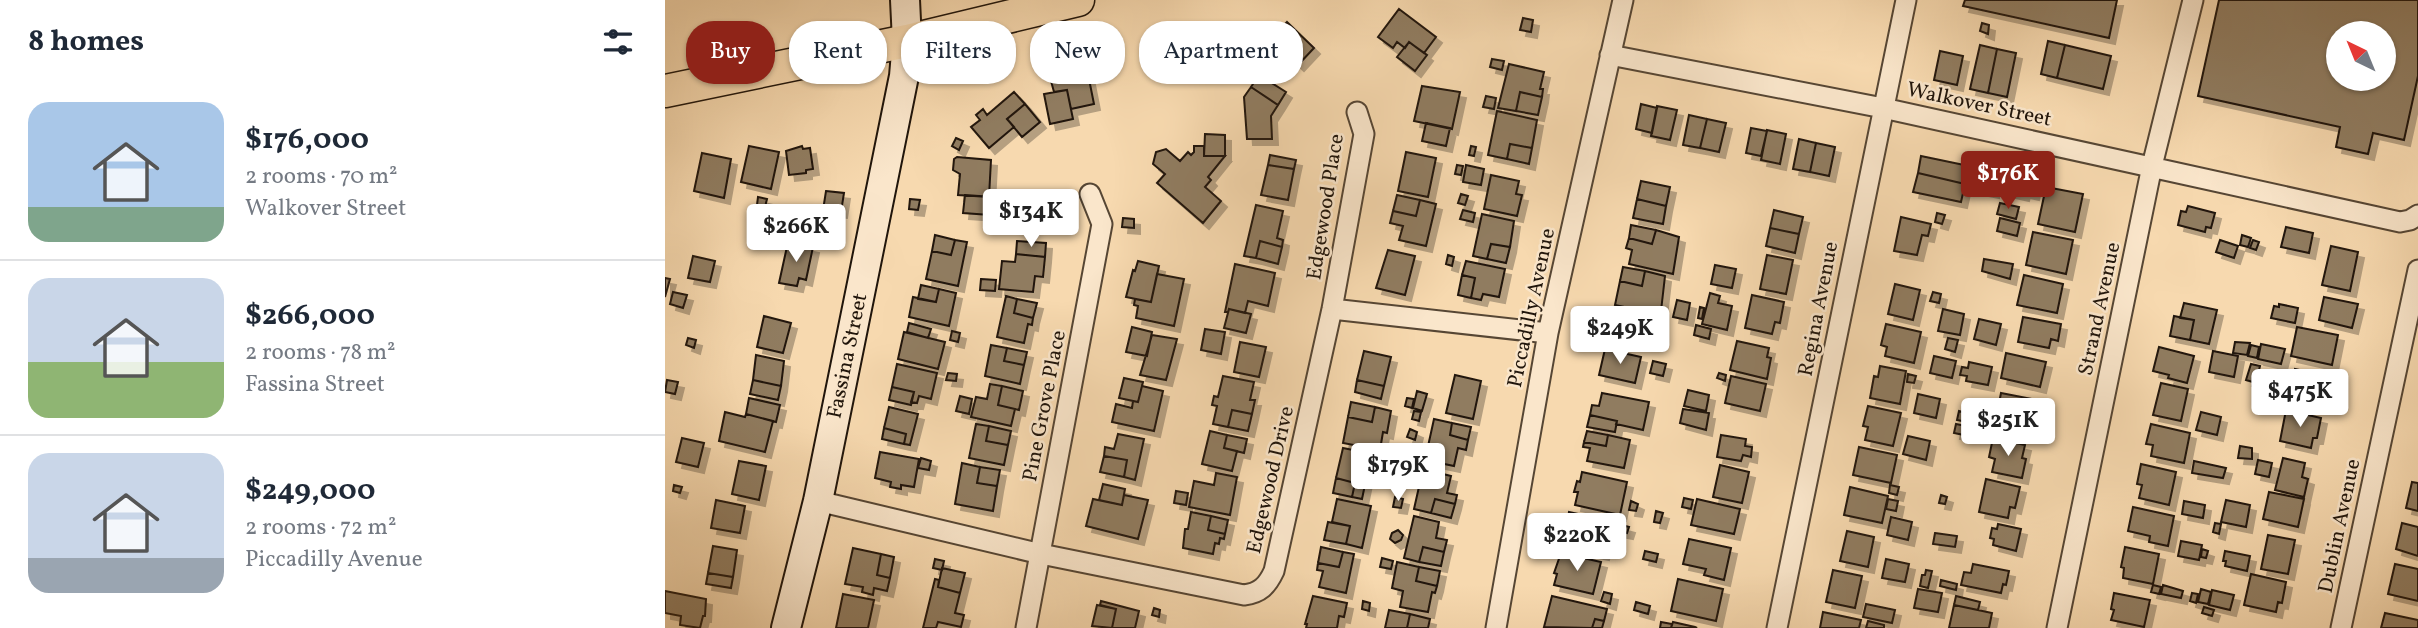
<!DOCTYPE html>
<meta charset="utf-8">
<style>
:root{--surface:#fff;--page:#f2f2f3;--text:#1f2937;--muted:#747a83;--line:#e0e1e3;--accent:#8f2418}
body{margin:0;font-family:Vollkorn,serif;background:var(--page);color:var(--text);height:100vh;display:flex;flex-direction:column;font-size:26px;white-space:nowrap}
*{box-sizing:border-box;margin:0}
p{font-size:23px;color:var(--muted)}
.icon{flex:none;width:38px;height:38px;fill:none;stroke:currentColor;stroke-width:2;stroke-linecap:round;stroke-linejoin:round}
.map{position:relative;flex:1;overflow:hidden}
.details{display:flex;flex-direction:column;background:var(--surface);width:665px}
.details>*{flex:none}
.hud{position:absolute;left:21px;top:21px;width:665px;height:63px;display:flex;gap:14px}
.needle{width:46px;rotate:317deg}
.fabs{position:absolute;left:1661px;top:21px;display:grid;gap:14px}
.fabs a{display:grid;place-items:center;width:70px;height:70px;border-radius:50%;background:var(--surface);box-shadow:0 2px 5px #0004;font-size:35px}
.price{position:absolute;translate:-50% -60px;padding:0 16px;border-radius:7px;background:#fff;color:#222;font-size:23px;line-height:46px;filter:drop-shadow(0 2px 4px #0008)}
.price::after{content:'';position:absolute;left:50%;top:42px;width:21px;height:16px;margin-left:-10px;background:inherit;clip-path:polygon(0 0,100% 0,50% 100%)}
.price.on{background:var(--accent);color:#fff}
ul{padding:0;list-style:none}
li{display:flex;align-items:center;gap:21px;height:175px;padding:0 28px}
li+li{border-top:2px solid var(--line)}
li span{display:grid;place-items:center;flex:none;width:196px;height:140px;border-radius:21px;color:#555}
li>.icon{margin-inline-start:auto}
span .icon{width:84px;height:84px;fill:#fffc;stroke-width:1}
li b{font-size:30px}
h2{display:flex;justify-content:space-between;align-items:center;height:84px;padding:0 28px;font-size:30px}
.pill{padding:0 24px;border-radius:28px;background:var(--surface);box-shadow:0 2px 5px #0004;font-size:24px;line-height:63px}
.pill.on{background:var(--accent);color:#fff}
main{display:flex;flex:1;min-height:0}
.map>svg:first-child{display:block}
.building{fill:#907b60;stroke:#20150b;stroke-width:2;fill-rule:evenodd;filter:url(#shadow)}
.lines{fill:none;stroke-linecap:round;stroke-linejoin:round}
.street-casing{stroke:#564634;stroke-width:23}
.secondary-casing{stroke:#20150b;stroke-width:32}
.primary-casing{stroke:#20150b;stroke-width:35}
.street{stroke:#fae6cb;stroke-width:19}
.secondary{stroke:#fae6cb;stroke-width:28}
.primary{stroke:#f7d9af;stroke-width:32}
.labels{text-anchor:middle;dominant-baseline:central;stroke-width:5;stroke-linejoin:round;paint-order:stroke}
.street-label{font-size:21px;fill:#20150b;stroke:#fae6cb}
</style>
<main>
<section class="details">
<h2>8 homes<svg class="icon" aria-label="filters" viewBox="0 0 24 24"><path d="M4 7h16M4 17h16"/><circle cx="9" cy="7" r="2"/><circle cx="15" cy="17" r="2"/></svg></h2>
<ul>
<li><span style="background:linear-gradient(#a9c7e8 75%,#7fa58c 0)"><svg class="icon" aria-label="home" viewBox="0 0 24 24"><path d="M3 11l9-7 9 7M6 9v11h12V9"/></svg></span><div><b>$176,000</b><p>2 rooms · 70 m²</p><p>Walkover Street</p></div></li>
<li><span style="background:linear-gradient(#c9d6e8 60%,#8fb573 0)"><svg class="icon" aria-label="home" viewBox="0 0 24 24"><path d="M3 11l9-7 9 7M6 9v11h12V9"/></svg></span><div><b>$266,000</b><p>2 rooms · 78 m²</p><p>Fassina Street</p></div></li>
<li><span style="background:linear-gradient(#c9d6e8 75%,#9aa5b1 0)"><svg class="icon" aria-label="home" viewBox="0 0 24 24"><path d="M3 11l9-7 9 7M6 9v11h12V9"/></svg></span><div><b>$249,000</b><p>2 rooms · 72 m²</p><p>Piccadilly Avenue</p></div></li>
</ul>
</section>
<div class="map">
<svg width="1753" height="628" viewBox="0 0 1753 628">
<defs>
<filter id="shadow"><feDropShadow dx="6" dy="6" stdDeviation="0" flood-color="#0004"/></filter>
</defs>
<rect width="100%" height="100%" fill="#f7d9af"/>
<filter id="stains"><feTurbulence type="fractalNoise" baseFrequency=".00286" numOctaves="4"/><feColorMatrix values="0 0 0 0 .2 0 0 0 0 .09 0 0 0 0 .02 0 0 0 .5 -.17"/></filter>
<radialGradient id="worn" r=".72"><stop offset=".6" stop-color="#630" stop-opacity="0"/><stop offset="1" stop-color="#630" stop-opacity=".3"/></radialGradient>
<path class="building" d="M1300 0H1452L1444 38 1298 6Z
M1554 0H1753V76L1739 140 1708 133 1703 154 1671 147 1675 127 1533 96ZM1673 33H1718V79H1673Z
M734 9 771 37 759 53 744 42 740 48 732 42 728 48 713 37Z
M858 18 868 20 866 32 855 30Z
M622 22 649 48 633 65 606 39Z
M1317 23 1324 25 1323 34 1315 31Z
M598 32 614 47 603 60 586 45Z
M1383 41 1400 45 1392 78 1376 74Z
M744 42 762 55 750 71 732 57Z
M1315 45 1332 49 1323 93 1305 89Z
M1400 45 1446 56 1438 89 1392 78Z
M1332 49 1351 53 1342 97 1323 93Z
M1275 51 1298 56 1292 85 1269 80Z
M827 59 839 61 837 70 825 67Z
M844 64 879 72 875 89H878L877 97 855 92 851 111 833 108Z
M423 74 429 104 406 109 402 90 389 92 386 81Z
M594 75 621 92 613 105 586 87Z
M757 86 795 92 787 129 749 121Z
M586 87 613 105 606 116 607 139H582L579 97Z
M402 90 408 119 385 124 379 94Z
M349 92 360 104 342 119 349 127 324 148 306 127 315 120 311 115 318 109 322 115Z
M855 92 877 97 873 115 851 111Z
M821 96 831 98 829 109 818 107Z
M360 104 375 122 357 137 342 119Z
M976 104 992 108 987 133 971 129Z
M992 106 1012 110 1005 140 986 136Z
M832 111 872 120 867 148 845 144 842 159 823 155Z
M1024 115 1042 119 1035 148 1018 145Z
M1042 119 1061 123 1054 152 1035 148Z
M761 123 785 128 781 146 757 141Z
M1086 128 1102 131 1096 156 1081 153Z
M1102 130 1121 134 1115 164 1096 160Z
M540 134 560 135V156H539Z
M291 138 298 141 294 150 287 146Z
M1134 139 1151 143 1145 172 1128 169Z
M1151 143 1170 147 1164 176 1145 172Z
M845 144 867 148 864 164 842 159Z
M84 146 114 152 106 189 76 182Z
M137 146 138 149 145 148 148 169 141 170V173L124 175 121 151Z
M529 146H539V156H560L543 177 546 180 540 187 556 201 538 223 492 183 500 174 488 164 491 152 501 149 515 161 523 152 526 155 529 152Z
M806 146 811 147 809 156 804 155Z
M741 152 771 158 763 197 733 191Z
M37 153 66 159 59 198 29 191Z
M605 155 631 160 629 169 603 165Z
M1256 156 1304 166 1300 184 1253 173Z
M292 157 326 160 324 197 293 195 295 174 288 170 289 159Z
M1307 161 1334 165 1331 175 1336 176 1333 190 1328 189V192L1307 188 1311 169 1305 168Z
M603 165 629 169 623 200 596 195Z
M792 165 798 166 796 175 790 174Z
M801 165 819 169 816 185 798 182Z
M1345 168 1363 172 1358 195 1340 191Z
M1253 173 1300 184 1296 202 1248 192Z
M826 175 854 181 851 194 857 195 852 216 819 209Z
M976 181 1005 187 1001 206 972 199Z
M1361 184 1370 186 1368 194 1359 192Z
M1381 187 1418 194 1410 232 1373 224Z
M161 191 179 193 176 212 158 210Z
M796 194 803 196 800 205 793 203Z
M300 195 327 197 325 215 298 213Z
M732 195 755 200 751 216 728 211Z
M93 197 102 199 100 207 92 205Z
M245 199 255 200 253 210 244 209Z
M972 199 1001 206 998 224 968 218Z
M755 200 771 204 761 246 734 240 738 226 725 223 728 211 751 216Z
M1335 203 1354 207 1351 219 1332 214Z
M591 205 618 211 612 238 618 240 617 247 595 241 591 258 579 256Z
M1523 206 1550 213 1546 228 1541 227 1540 232 1513 225 1516 211 1521 212Z
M798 210 810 213 808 222 795 219Z
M1109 210 1138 217 1134 234 1105 228Z
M1272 213 1280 215 1277 224 1270 222Z
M817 214 849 221 845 247 826 244 822 259 808 256Z
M1236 217 1266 224 1263 236 1257 235 1252 255 1229 251Z
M458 218 469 219V228L457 227Z
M1335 218 1355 223 1352 236 1332 231Z
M966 225 991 230 987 244 964 238Z
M1621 227 1648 233 1644 253 1616 247Z
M1105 228 1134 234 1130 253 1101 246Z
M991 230 1014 237 1008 274 964 264 967 250 961 248 964 238 987 244Z
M1368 232 1408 240 1401 274 1361 265Z
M270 235 290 240 286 255 267 251Z
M1577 235 1586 238 1583 247 1575 245Z
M290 240 302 242 293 286 261 279 267 251 286 255Z
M1555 240 1573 246 1569 258 1551 252Z
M1588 240 1594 242 1591 250 1585 248Z
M352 241 381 243 380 257 351 254Z
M595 241 617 247 613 264 591 258Z
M123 242 148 247 141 280 134 278 132 286 114 283Z
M826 244 845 247 841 263 822 259Z
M1666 246 1693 252 1685 291 1657 285Z
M723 250 750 256 740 295 711 288Z
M351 254 380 257 378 277 370 276 368 292 334 289 337 261 350 262Z
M783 255 789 257 787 266 781 264Z
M1102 255 1128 260 1121 294 1095 289Z
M28 256 50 261 45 282 23 278Z
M1319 259 1348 264 1345 279 1317 271Z
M473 261 494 266 486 302 461 297 468 270 470 271Z
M801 261 840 269 834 297 818 294 816 300 806 298 810 278 797 275Z
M570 264 610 273 603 306 583 301 580 313 564 309 563 312H560Z
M1050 265 1071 269 1067 288 1046 284Z
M958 267 980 271 977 286 955 281Z
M980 271 1000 276 996 311 993 310 992 314 950 305 955 281 977 286Z
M492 274 519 279 509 326 471 318 473 306 469 305 470 299 486 302Z
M797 275 810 278 806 298 793 295Z
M1359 275 1398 284 1392 313 1352 305Z
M0 278 5 279 0 297Z
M316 279 331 280 330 291 315 290Z
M1230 284 1255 290 1248 320 1223 314Z
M256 285 274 289 271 302 253 299Z
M274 289 291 293 284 326 244 317 248 297 271 302Z
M8 292 22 295 18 308 5 304Z
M1268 292 1276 294 1274 303 1265 301Z
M1045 293 1055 296 1053 303 1067 306 1062 330 1037 324Z
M1087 295 1119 302 1115 323 1110 322 1107 334 1080 328Z
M341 296 352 299 349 313 368 318 367 325 363 324 359 343 332 337Z
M1659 297 1693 304 1687 328 1654 320Z
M352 299 372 303 368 318 349 313Z
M1012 300 1025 303 1022 320 1008 317Z
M1519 303 1552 310 1544 344 1525 340 1529 320 1515 318Z
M1614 304 1633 308 1630 323 1606 318 1609 306 1614 307Z
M1035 307 1039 308 1037 319 1033 318Z
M949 308 985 316 982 327 995 329 992 340 980 338 979 342 943 334Z
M564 309 586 314 581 333 559 328Z
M1278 309 1299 314 1295 335 1273 331Z
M99 316 126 323 118 353 92 347Z
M1509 316 1529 320 1525 340 1505 336Z
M1358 317 1396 324 1393 341 1386 339 1384 348 1353 342Z
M1314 319 1336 324 1331 345 1309 339Z
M244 323 266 329 263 338 242 332Z
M1221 324 1256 332 1249 363 1220 356 1222 347 1216 345Z
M1031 325 1046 329 1044 339 1029 335Z
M467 327 487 332 482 356 461 352Z
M1632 327 1673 335 1667 365 1626 356Z
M540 329 560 332 556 354 536 350Z
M287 331 295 333 293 342 285 340Z
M239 332 280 342 273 369 233 359Z
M487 335 512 339 501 380 475 375Z
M23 338 31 340 29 348 21 345Z
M1283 338 1293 340 1290 352 1280 349Z
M1072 341 1104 348 1102 357 1106 358 1102 379 1065 370Z
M575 342 601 347 594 377 569 372Z
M1570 342 1585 343 1582 355 1568 353Z
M1596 344 1620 349 1616 364 1593 359Z
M326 345 342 348 339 361 359 365 355 384 320 376Z
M1586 345 1594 347 1592 358 1583 356Z
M1494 347 1529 356 1522 383 1503 378 1504 375 1488 371Z
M342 348 362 352 359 365 339 361Z
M940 349 976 357 970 383 934 375Z
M699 351 726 357 719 386 692 380Z
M1548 351 1573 356 1569 377 1544 372Z
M1341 353 1381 362 1375 387 1336 378Z
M91 355 119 361 116 386 88 380Z
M1269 356 1291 361 1287 378 1265 373Z
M988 361 1001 364 998 376 985 373Z
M1304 362 1327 367 1323 385 1301 381 1302 376 1295 375 1297 367 1303 368Z
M232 364 272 373 266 399 254 396 252 403 246 402 249 392 227 387Z
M1586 364 1595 366 1591 383 1581 380Z
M1215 366 1241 371 1235 404 1205 398 1209 376 1213 377Z
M1630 369 1666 377 1661 397 1657 396 1655 407 1624 400Z
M283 373 292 374 291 381 281 380Z
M1054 373 1061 375 1060 381 1052 378Z
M1243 374 1251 376 1249 383 1242 382Z
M790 375 816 381 808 419 781 413Z
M558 376 589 382 585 400H590L587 414 567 410 563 427 548 424 552 406 547 405 549 396 553 397Z
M1066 376 1101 384 1095 411 1060 403Z
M459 378 478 382 473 402 454 398Z
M2 380 13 382 10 394 0 392Z
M88 380 116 386 113 400 85 394Z
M692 380 719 386 716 399 690 392Z
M1595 380 1620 386 1615 407 1590 401Z
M1496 383 1523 389 1516 421 1488 415Z
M325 384 337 386 333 405 350 409 346 426 306 417 311 397 322 399Z
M337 386 358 391 354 410 333 405Z
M477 386 498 391 489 431 447 422 451 404 467 408 468 401 473 402Z
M227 387 249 392 246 405 224 400Z
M1023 390 1044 395 1041 411 1019 406Z
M752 391 762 394 757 411 748 408Z
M937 393 984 402 978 430 951 424 952 421 925 415 927 405 934 406Z
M1336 393 1367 399 1363 419 1348 416 1345 432 1329 429Z
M1253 394 1275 399 1271 418 1249 413Z
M295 396 307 399 304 414 291 411Z
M84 398 115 405 111 422 81 414Z
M742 398 749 399 747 408 740 406Z
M686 402 710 407 707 422 683 417Z
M1203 406 1236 413 1228 446 1200 440 1203 427 1198 426Z
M224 407 253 414 245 445 239 444 241 434 219 428Z
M710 407 726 411 722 433 718 432 715 450 678 443 683 417 707 422Z
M1018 409 1044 413 1041 430 1015 423Z
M567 410 587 414 583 431 563 427Z
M1621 410 1656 418 1652 438H1648L1646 448 1615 441Z
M749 411 756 412 754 421 747 419Z
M1294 411 1304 414 1302 422 1292 420Z
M60 412 80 417 81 414 108 421 100 452 54 441Z
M1536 412 1556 417 1552 435 1531 430Z
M925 415 952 421 950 432 922 427Z
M1348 416 1369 420 1366 434 1345 432Z
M769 419 787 423 785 435 803 440 801 450 793 448 789 466 760 460Z
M787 423 806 427 803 440 785 435Z
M311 424 324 426 321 441 343 445 339 465 304 458Z
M1291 424 1301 426 1299 435 1289 433Z
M1486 424 1525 433 1519 463 1486 456 1488 445 1481 444Z
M324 426 346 431 343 445 321 441Z
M219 428 241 434 239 444 217 439Z
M745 429 752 432 750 440 742 437Z
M545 431 562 435 559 448 572 451 567 471 537 464Z
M922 431 943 435 941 446 919 442Z
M453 434 479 439 470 480 459 477 462 460 439 456 440 447 449 449Z
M562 435 582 439 579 453 559 448Z
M943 435 965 440 959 468 922 461 925 448 918 447 919 442 941 446Z
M1056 435 1081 439 1080 446 1087 447 1086 457 1078 455 1076 461 1052 457Z
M1243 436 1265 441 1261 460 1238 454Z
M17 438 39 443 33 467 11 462Z
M1328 438 1360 445 1357 458 1361 459 1357 478 1327 472 1330 459 1324 457Z
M1575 446 1587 448V459L1573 458Z
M1194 447 1232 455 1226 483 1188 475Z
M678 448 718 456 714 473 703 470 697 499 687 497 690 483 671 478Z
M215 452 254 459 249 487 236 485V489L225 487 226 482 210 478Z
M439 456 462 460 459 477 435 472Z
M256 458 266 461 264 470 253 468Z
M1618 458 1640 463 1637 477 1643 479 1639 497 1610 490Z
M1593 460 1607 463 1604 477 1590 474Z
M74 461 101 466 94 500 67 494Z
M1529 461 1561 468 1558 478 1527 473Z
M297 463 315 467 312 483 332 486 328 511 290 504Z
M1476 464 1511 472 1504 505 1474 498 1477 485 1472 484Z
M1055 465 1084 472 1077 503 1048 497Z
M315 467 335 470 332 486 312 483Z
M758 469 786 476 782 493 792 495 790 504 770 499 766 513 749 509Z
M917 472 962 482 955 515 910 505 913 492H909L912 481 915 482Z
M551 473 572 477 565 515 524 507 529 481 549 485Z
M671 478 690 483 687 497 668 493Z
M1321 479 1355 487 1350 508 1345 507 1343 518 1314 512Z
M1747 482 1753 483V511L1741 508Z
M438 484 460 489 457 505 434 500Z
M9 485 17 487 15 493 8 491Z
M1225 485 1234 487 1232 495 1224 493Z
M1185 487 1223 496 1217 523 1179 515Z
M511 491 523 493 521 505 509 503Z
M1604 492 1639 499 1633 527 1598 519Z
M459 495 483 500 473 539 421 526 428 499 457 505Z
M1276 495 1282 497 1280 504 1274 503Z
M730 497 738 499 736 508 728 507Z
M1019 498 1028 500 1026 509 1017 507Z
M672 499 706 506 697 548 681 544 685 526 667 522Z
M770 499 790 504 786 518 766 513Z
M1032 499 1075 509 1069 534 1026 525Z
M1223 499 1233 501 1231 511 1221 509Z
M51 500 80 506 75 533 46 528Z
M1561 500 1585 505 1581 527 1556 522Z
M966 501 973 504 971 511 964 510Z
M1519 501 1540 505 1538 518 1517 514Z
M1468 507 1509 516 1503 546 1484 542 1485 536 1463 531Z
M991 511 998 513 995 523 989 522Z
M526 512 546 516 543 530 560 534 559 539 555 538 554 544 550 543 548 554 518 548 520 529H523Z
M904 512 945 521 938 554 898 546Z
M546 516 563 520 560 534 543 530Z
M749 516 774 522 771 538 782 540 779 552 758 547 754 562 739 558Z
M1226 517 1247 522 1243 540 1222 535Z
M663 522 685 526 681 544 659 540Z
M1550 523 1556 524 1554 534 1548 532Z
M1737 523 1753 527V556L1731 549Z
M953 524 964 527 962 533 951 531Z
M1333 524 1356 529 1351 551 1328 545 1329 539 1325 538 1327 528 1332 529Z
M733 530 738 535 736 540 730 543 725 539 727 533Z
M1182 531 1209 537 1203 567 1175 561Z
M1270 533 1292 536 1290 547 1268 544Z
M1603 535 1630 540 1623 574 1596 569Z
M1024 539 1066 548 1059 580 1039 575 1041 569 1018 564Z
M1516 541 1537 545 1534 560 1513 556Z
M48 546 72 550 68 577 43 573Z
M656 547 678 552 674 567 653 563Z
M758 547 779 552 776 566 754 562Z
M1460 547 1494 554 1488 584 1458 578 1459 568 1456 567Z
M188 548 216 554 212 575 225 578 222 591 209 588 208 595 197 592 198 587 180 584Z
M1537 549 1543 551 1541 558 1536 557Z
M980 551 993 554 991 562 978 559Z
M1560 551 1585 556 1582 571 1560 566 1561 561H1558Z
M678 552 689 554 681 593 654 587 658 571 652 570 653 563 674 567Z
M896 553 936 562 928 594 889 585 892 574 889 573Z
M216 554 229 557 225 578 212 575Z
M717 558 728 561 726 569 715 567Z
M270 559 279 561 277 570 268 568Z
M1221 559 1244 564 1240 582 1217 578Z
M732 562 754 567 751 581 772 586 770 593 767 592 763 612 735 607 738 591 727 588Z
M1308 564 1344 571 1341 585 1338 584 1336 593 1296 585 1299 572 1306 573Z
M1730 564 1753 569V601L1723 594Z
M754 567 775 571 772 586 751 581Z
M277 568 300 573 295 593 273 587Z
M1168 570 1197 576 1190 608 1161 602Z
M1261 570 1267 571 1263 588 1255 586 1257 575H1260Z
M43 573 68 577 66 588 41 584Z
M1586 574 1621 582 1617 603 1613 602 1611 612 1579 605Z
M270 579 274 580 273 587 295 593 290 613 299 615 296 627 273 622 271 628H258Z
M1013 579 1058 589 1051 621 1006 611Z
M1276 580 1292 584 1291 590 1275 586Z
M1488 585 1496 587 1494 594 1486 592Z
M1498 585 1518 591 1516 598 1496 594Z
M1253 589 1277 593 1273 612 1249 608Z
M1536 589 1546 592 1543 604 1533 602Z
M1547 590 1569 595 1565 610 1544 605Z
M0 591 41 599 40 616H38L35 628 15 625 16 616 0 613Z
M939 592 947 594 945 604 936 601Z
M1449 593 1485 600 1479 627 1446 620 1449 610 1446 609Z
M1527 593 1533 594 1531 603 1525 601Z
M178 594 209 600 203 628H171Z
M648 596 682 603 679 617 674 616 672 628H641L642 624H640Z
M887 596 942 609 939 621 930 619 927 628 879 627Z
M1291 596 1315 602 1313 610 1289 605Z
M436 601 474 611 470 628H447L451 609 435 605Z
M698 601 705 603 704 611 697 609Z
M971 602 985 606 983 614 969 610Z
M1201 604 1230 610 1227 623 1198 617Z
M432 605 451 609 447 628 427 626Z
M1289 605 1327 613 1324 628H1284Z
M1539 607 1549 610 1547 616 1537 613Z
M489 608 495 610 494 617 487 615Z
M724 610 745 614 742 628H720Z
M1158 612 1196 620 1194 628H1155Z
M1720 613 1753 620V628H1716Z
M745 614 765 619 763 628H742Z
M930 619 939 621 937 628H927Z
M1203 621 1219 625V628H1201Z
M996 622 1007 624 1006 628H995Z
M1008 622 1030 627 1032 628H1006Z"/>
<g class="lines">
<defs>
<path id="street" d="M945 55 1218 108 1735 222 1745 220 1753 215
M667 309 883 333
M153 501 376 554 579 595C595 593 602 586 609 571L667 309 699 134 692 112
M361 628 437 224 425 194
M831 628 883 333 958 0
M1112 628 1241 0
M1392 628 1487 166 1528 0
M1676 628 1753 270"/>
<path id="secondary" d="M121 628 153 501 239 76 242 41 240 0"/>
<path id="primary" d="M0 91 242 41 413 0"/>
</defs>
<use href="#street" class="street-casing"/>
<use href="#secondary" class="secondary-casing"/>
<use href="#primary" class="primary-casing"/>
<use href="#street" class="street"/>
<use href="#secondary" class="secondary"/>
<use href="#primary" class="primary"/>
</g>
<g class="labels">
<g class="street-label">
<text transform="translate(1314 105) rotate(12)">Walkover Street</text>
<text transform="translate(661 207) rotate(-81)">Edgewood Place</text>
<text transform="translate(867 308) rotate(-78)">Piccadilly Avenue</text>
<text transform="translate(1154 309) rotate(-79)">Regina Avenue</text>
<text transform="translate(1435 309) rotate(-78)">Strand Avenue</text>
<text transform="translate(183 356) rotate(-78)">Fassina Street</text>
<text transform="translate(380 406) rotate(-79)">Pine Grove Place</text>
<text transform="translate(606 480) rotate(-77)">Edgewood Drive</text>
<text transform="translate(1675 526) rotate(-78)">Dublin Avenue</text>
</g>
</g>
<rect width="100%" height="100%" filter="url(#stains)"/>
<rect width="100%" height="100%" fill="url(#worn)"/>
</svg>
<div class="fabs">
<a><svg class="needle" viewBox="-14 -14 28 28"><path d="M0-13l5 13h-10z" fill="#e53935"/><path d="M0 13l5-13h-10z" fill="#747a83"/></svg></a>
</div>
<b class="price on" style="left:1343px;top:211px">$176K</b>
<b class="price" style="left:366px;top:249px">$134K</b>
<b class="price" style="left:131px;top:264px">$266K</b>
<b class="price" style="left:955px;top:366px">$249K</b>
<b class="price" style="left:1635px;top:429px">$475K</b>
<b class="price" style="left:1343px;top:458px">$251K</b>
<b class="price" style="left:733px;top:503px">$179K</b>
<b class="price" style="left:912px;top:573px">$220K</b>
<div class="hud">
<a class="pill on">Buy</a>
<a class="pill">Rent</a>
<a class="pill">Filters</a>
<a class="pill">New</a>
<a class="pill">Apartment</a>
</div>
</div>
</main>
